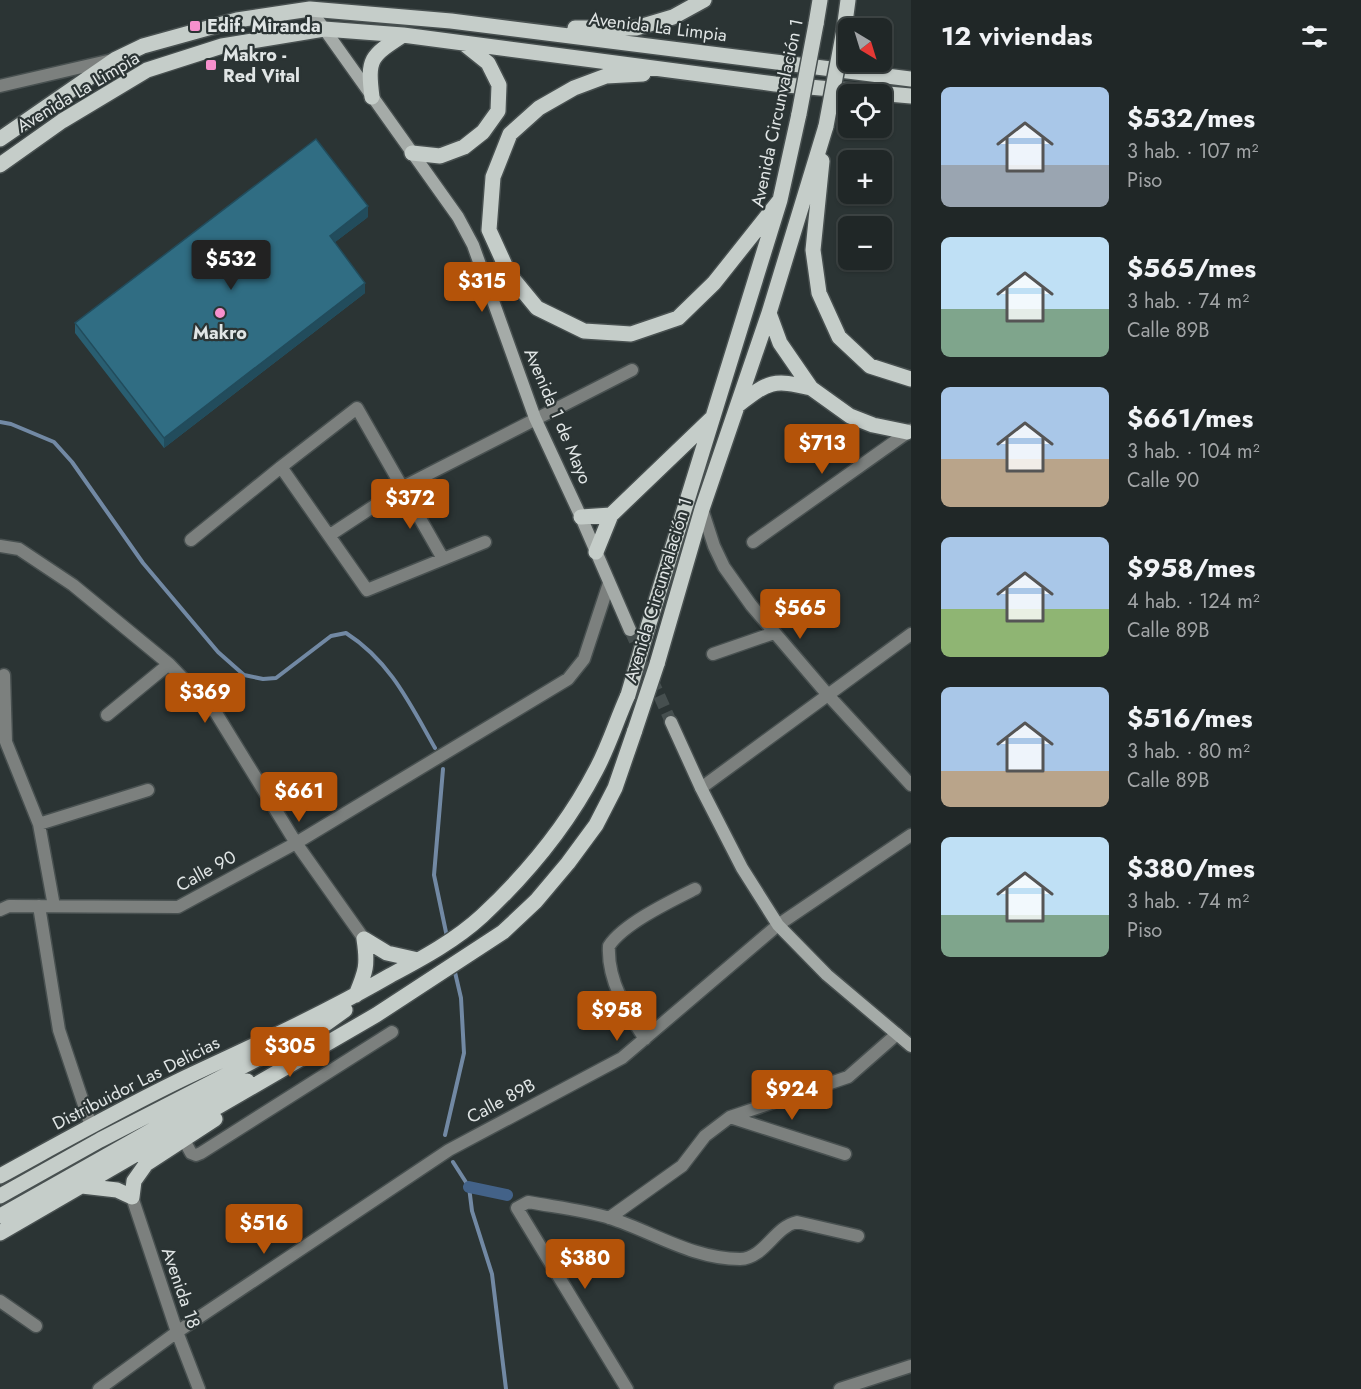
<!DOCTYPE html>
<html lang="es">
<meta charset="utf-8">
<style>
:root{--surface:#202727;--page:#2d3333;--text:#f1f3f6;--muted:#a2a5a7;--line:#3d4444;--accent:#b45309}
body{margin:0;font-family:Jost,sans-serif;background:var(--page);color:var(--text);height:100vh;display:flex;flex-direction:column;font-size:22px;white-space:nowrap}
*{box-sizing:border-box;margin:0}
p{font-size:20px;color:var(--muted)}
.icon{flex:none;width:33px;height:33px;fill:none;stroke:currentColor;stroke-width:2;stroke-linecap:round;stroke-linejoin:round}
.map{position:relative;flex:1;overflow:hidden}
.side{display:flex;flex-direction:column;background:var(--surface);width:450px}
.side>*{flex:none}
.needle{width:39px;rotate:142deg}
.tools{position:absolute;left:838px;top:18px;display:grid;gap:12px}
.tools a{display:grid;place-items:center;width:54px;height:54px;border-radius:9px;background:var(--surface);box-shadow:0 2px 4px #0004,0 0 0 2px var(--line);font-size:30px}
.price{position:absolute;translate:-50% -51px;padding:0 14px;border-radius:6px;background:var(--accent);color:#fff;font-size:20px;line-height:39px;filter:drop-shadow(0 2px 3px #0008)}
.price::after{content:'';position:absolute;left:50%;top:36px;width:18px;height:14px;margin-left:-9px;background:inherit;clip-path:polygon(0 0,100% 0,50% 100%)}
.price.current{background:#222;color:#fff}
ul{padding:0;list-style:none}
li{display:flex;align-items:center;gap:18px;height:150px;padding:0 30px}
li span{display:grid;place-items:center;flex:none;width:168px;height:120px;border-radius:9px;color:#555}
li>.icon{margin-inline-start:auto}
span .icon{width:72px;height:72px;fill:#fffc;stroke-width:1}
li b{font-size:26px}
h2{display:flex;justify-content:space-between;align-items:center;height:72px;padding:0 30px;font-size:26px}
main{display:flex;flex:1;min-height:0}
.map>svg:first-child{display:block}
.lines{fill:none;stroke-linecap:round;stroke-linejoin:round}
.stream{stroke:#7289a4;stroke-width:4}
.canal{stroke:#436288;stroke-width:12}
.secondary-tunnel{stroke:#464f4f;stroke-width:12;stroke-dasharray:12 6;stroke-linecap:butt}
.street-casing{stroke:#485050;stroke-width:15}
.secondary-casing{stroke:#485050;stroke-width:15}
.primary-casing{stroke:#485050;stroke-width:18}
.street{stroke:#7c807e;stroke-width:12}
.secondary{stroke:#a5aba8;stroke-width:12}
.primary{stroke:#c5cdc9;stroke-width:15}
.primary-bridge-casing{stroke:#485050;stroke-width:18;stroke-linecap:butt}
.primary-bridge{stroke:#c5cdc9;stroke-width:15}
.wall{fill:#295e71}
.shaded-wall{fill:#224c5c}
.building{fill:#306d83;stroke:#224c5c;stroke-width:1.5}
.poi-dot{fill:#f790cd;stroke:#2b3434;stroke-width:2}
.labels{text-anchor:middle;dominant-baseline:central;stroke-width:4.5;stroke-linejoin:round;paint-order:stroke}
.poi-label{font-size:18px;font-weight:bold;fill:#e0e5e5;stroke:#2b3434;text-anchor:start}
.street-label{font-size:18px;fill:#e0e5e5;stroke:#2b3434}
</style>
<main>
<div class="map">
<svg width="911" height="1389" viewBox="0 0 911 1389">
<rect width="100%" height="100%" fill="#2b3434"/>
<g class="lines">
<path class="stream" d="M0 422 11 424 54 442 72 462 143 563 218 652 244 675 263 679 276 678 331 636 346 633C390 661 410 704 435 748
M443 769 434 875 447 937
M445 1135 464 1053 461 998 454 968
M453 1162 469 1187 472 1211 492 1274 506 1389"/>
<path class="canal" d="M469 1187 507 1195"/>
<path class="secondary-tunnel" d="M630 630 671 722"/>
<defs>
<path id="street" d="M0 86 112 60
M702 509 714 546 724 567 751 605 828 695 911 785
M330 535 403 487 632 370
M191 540 281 467
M753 542 911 430
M0 546 19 549 73 585 169 664 216 713 296 843 364 939
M442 557 357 408 281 467 367 590 485 542
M713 654 774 633
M4 675 6 742 39 824 54 906
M107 715 169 664
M701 788 911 634
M39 824 148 790
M39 906 59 1030 91 1126
M0 910 9 906 178 907 296 843 568 679 584 659 609 583
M645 1039C627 1012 607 980 609 946 623 924 671 901 695 889
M730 1117 845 1154
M184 1140 191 1153 196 1155 201 1153 392 1032
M132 1197 177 1332 199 1389
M609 1218 682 1166 705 1136 730 1117 848 1077 897 1034
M0 1301 36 1326
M99 1389 177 1332 449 1150 622 1058 778 925 911 835
M627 1389 517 1208 528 1202C555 1207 584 1210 610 1218 653 1232 693 1259 740 1259 765 1258 774 1227 797 1222L858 1236
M840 1389 911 1366"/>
<path id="secondary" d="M310 9 458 217 473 245 535 418 581 517 630 630
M671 722 701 788 742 868 778 925 827 975 911 1046"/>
<path id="primary" d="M816 24 820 0
M575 28H636L673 17 704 0
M844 30 848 0
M643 74 606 76 574 88 539 108 510 134 493 177 489 230 509 274 537 308 584 331 631 334 678 318 714 283 780 200
M372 97C367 58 371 56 403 35
M0 139 116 59 143 46 237 20 310 9 451 21 911 79
M412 153 440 156 464 147 483 132 498 111 499 85 488 63 463 43
M822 161 813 250 819 293 839 337 870 366 911 379
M0 165 62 121 147 70 222 46 324 29 403 35 775 84 911 96
M769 313 780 343 811 388 850 416 873 425 907 432
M738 405C769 381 773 379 811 388
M581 517 611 515
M596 552 611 515 711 419
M648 627 780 200 799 114
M657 664 702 509 769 313 826 126
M364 939 387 953 418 960
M356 995C366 971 368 965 364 939
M0 1176C64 1141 127 1105 193 1074 260 1043 327 1012 391 975 423 958 456 940 482 916 527 874 568 824 596 770 609 746 617 719 628 695
M82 1186 117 1190 132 1197 134 1181 146 1164 215 1119
M0 1196 100 1140 327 1023 345 1010
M0 1216 216 1094 247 1081
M0 1233 376 1015 503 932 536 901 568 863 596 825 615 788 635 730"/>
</defs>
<use href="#street" class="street-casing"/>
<use href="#secondary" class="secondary-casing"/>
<use href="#primary" class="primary-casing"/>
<use href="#street" class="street"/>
<use href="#secondary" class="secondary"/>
<use href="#primary" class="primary"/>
<defs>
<path id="primary-bridge" d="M799 114 816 24
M826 126 844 30
M628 695 648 627
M635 730 657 664"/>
</defs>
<use href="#primary-bridge" class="primary-bridge-casing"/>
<use href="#primary-bridge" class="primary-bridge"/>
</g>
<path class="wall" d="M368 217 335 242 365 293 164 448 75 333V323Z"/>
<path class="shaded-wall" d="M368 206V217L330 246V236Z
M365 283V293L164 448V438Z"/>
<path class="building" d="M316 139 368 206 330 236 365 283 164 438 75 323Z"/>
<g class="poi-dot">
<rect x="189" y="20" width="12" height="12" rx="3"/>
<rect x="205" y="59" width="12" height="12" rx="3"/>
<circle cx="220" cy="313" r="6"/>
</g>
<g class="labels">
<g class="poi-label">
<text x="207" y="26">Edif. Miranda</text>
<text x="223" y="55">Makro -<tspan x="223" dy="21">Red Vital</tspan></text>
<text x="220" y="333" text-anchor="middle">Makro</text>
</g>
<g class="street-label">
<text transform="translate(658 27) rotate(7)">Avenida La Limpia</text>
<text transform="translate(78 92) rotate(-31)">Avenida La Limpia</text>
<text transform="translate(777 113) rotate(-78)">Avenida Circunvalación 1</text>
<text transform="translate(558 416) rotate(67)">Avenida 1 de Mayo</text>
<text transform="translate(658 590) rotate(-73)">Avenida Circunvalación 1</text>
<text transform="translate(206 871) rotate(-29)">Calle 90</text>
<text transform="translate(136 1083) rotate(-27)">Distribuidor Las Delicias</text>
<text transform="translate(501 1101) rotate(-28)">Calle 89B</text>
<text transform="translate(181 1288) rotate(71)">Avenida 18</text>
</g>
</g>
</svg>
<div class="tools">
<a><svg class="needle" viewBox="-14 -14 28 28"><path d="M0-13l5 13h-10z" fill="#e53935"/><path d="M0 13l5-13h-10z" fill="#a2a5a7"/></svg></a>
<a><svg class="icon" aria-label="locate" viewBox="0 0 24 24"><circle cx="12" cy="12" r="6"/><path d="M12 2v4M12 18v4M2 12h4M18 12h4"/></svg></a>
<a>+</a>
<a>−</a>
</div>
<b class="price current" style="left:231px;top:291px">$532</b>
<b class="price" style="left:482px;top:313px">$315</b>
<b class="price" style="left:822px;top:475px">$713</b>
<b class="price" style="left:410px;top:530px">$372</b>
<b class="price" style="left:800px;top:640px">$565</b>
<b class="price" style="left:205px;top:724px">$369</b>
<b class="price" style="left:299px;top:823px">$661</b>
<b class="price" style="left:617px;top:1042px">$958</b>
<b class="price" style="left:290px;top:1078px">$305</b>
<b class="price" style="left:792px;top:1121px">$924</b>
<b class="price" style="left:264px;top:1255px">$516</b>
<b class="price" style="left:585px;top:1290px">$380</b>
</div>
<section class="side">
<h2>12 viviendas<svg class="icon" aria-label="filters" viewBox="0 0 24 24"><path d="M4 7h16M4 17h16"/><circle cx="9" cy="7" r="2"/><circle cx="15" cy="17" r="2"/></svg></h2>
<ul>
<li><span style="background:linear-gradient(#a9c7e8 65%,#9aa5b1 0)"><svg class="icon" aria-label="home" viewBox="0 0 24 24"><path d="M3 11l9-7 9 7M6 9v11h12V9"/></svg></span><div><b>$532/mes</b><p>3 hab. · 107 m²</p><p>Piso</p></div></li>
<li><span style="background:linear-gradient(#bfe0f5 60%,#7fa58c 0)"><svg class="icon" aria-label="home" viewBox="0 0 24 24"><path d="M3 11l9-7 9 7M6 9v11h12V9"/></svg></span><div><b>$565/mes</b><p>3 hab. · 74 m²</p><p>Calle 89B</p></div></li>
<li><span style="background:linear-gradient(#a9c7e8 60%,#b9a48a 0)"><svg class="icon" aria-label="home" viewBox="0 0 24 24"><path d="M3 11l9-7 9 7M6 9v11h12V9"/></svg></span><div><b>$661/mes</b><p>3 hab. · 104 m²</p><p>Calle 90</p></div></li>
<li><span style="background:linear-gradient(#a9c7e8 60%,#8fb573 0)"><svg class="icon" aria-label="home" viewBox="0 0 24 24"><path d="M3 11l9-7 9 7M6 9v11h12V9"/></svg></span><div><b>$958/mes</b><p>4 hab. · 124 m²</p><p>Calle 89B</p></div></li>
<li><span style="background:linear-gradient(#a9c7e8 70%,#b9a48a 0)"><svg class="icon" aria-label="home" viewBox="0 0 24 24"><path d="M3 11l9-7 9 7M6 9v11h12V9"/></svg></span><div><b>$516/mes</b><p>3 hab. · 80 m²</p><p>Calle 89B</p></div></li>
<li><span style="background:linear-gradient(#bfe0f5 65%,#7fa58c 0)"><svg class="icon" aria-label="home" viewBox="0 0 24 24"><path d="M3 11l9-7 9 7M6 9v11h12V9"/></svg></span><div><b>$380/mes</b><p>3 hab. · 74 m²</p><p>Piso</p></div></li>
</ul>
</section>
</main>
